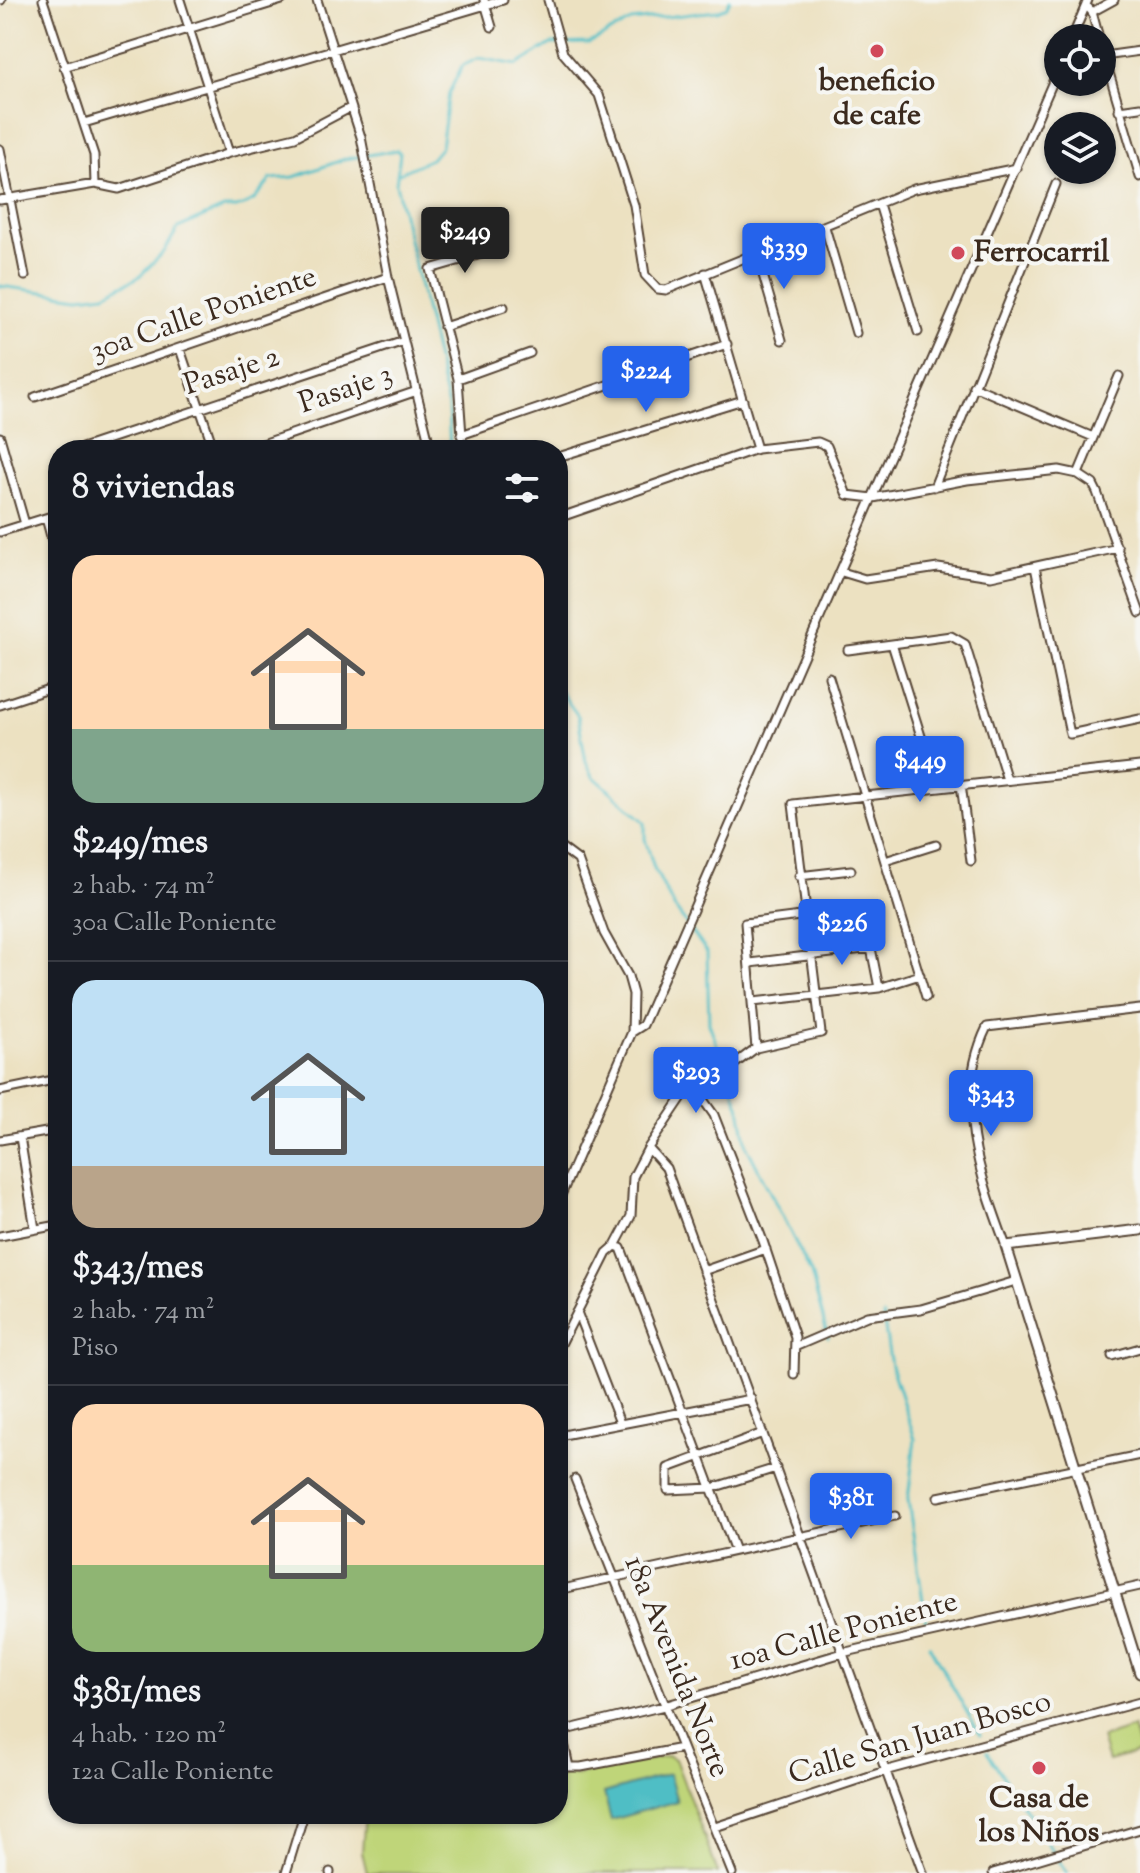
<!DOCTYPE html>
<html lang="es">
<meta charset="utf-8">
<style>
:root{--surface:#171b24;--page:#242831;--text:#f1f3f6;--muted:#9ea1a6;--line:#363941;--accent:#2563eb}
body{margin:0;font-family:"Sorts Mill Goudy",serif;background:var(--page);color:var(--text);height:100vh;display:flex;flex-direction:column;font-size:30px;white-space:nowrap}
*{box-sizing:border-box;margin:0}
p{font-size:26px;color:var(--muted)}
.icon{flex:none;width:44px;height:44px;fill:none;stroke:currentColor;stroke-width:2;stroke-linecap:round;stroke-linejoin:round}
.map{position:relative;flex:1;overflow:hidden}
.sheet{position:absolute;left:48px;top:440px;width:520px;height:1384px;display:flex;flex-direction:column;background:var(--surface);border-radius:32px;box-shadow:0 2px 6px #0004}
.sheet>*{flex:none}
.buttons{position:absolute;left:1044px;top:24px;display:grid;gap:16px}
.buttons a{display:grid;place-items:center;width:72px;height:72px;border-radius:50%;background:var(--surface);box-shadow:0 2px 6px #0004;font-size:40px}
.price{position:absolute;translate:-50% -68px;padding:0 18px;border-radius:8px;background:var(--accent);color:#fff;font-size:26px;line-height:52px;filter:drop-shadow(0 2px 4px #0008)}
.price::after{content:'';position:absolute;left:50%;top:48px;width:24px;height:18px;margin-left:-12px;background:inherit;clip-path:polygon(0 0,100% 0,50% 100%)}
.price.active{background:#222;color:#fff}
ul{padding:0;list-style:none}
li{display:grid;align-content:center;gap:16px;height:424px;padding:0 24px}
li+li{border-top:2px solid var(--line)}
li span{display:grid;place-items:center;height:248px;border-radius:24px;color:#555}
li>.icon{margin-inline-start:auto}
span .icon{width:144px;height:144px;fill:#fffc;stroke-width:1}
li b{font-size:34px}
h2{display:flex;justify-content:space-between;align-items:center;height:96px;padding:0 24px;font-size:34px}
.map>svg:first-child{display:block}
.green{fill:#bfd579;stroke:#7d804c;stroke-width:2}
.water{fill:#50bec5;stroke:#467472;stroke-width:2}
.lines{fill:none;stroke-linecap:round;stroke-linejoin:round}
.stream{stroke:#50bec5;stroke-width:3}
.minor-casing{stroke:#564536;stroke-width:11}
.tertiary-casing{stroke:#564536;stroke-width:13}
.minor{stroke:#fff;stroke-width:7}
.tertiary{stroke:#fff;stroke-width:9}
.poi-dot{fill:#d1495b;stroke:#f6f6f2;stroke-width:3}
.labels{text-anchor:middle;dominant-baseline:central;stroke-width:8;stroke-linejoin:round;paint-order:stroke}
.poi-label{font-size:30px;font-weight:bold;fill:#3b2a1e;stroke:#f6f6f2}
.street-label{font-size:30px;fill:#3b2a1e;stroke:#f6f6f2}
</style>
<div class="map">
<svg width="1140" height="1873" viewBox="0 0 1140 1873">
<rect width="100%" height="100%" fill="#f6f6f2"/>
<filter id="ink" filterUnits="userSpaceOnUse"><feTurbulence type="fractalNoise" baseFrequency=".0125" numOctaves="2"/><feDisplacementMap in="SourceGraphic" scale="16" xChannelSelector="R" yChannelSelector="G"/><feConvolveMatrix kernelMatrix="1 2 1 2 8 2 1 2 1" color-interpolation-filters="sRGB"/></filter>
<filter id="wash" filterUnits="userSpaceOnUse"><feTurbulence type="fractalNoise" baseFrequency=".006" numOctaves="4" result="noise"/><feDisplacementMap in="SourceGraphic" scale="32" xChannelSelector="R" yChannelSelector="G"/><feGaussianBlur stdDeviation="1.8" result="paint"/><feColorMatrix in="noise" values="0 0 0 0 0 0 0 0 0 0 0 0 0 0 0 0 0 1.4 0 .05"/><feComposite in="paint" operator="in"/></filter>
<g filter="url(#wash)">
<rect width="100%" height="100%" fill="#ece1c1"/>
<path class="green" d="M1133 1728 1140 1752 1108 1761 1101 1738Z
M668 1756 675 1759 718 1873H367L362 1852 365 1814H558V1773L576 1775Z"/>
<path class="water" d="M669 1774 677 1801 611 1820 604 1793Z"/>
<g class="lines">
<path class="stream" d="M397 174 431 159 441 147 449 93 462 66 479 58 517 65 551 44 589 43 631 21 717 11 727 7 730 0
M0 286 80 297 105 294 139 277 164 252 178 228 224 208H237L253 201 271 179 294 177 345 159 397 150 400 153 396 184 448 407 450 450
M558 688 578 716 586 762 593 776 645 822V839L654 868 674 907 707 952 709 1023 740 1108 747 1147 811 1273 828 1337
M883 1316 891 1366 915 1439 908 1500 926 1621
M929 1645 980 1735
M987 1752 1067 1873"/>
</g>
</g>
<g filter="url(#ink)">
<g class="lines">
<defs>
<path id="minor" d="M0 0H1
M43 0 94 155 95 184
M180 0 229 153
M317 0 361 137 388 277 431 450
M484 0 492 27
M548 0 563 53 599 95 634 205 645 275 658 289 666 290 914 189 1017 168
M1086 5 1092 12 1099 38
M1092 12 1114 0
M1072 38 1088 0
M1102 49 1140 177
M1104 56 1140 51
M64 67 282 0
M1119 110 1140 107
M84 123 503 0
M0 149 25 276
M0 200 95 184 119 189 229 153 295 137 350 108
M879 204 918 332
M825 227 856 333
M756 251 782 340
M705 273 757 449
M444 327 504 307
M180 349 214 450
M458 379 530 353
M973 386 1093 437
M35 397 388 277
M461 435 727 344
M0 437 25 524
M76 450 404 341
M245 450 417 391
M463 450 458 379 430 269 492 251
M558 457 743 400
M1078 474 1119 376
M934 487 1056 184
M46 518 58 562
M558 518 757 449 818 442 827 446 847 495 873 498 967 480 1059 470 1078 474 1093 484 1097 492 1140 613
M0 532 58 514
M1035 567 1070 734 1140 719
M842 572 865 579 938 568 991 576 1118 548
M892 644 937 787
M848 650 951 636 965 644 1007 780
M829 677 926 997
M0 705 58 686
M961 784 971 861
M558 845 578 860 604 933 628 976 633 994 632 1032 558 1202
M885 861 936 845
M799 876 851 870
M750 963 872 948
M753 1002 879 988 920 975
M632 1032 643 1025 1058 70
M756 1048 745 923 863 908 879 988
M736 1063 756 1048 821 1033 793 804 1140 766
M0 1091 58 1079
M20 1137 35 1229
M0 1140 58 1130
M0 1236 58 1225
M615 1246 631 1216 633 1177 648 1148
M1006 1246C980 1176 952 1098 987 1027L1140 1009
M703 1271 766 1249
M577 1312 620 1423
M797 1346 867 1316 921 1309 1016 1281
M558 1350 607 1253 615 1246 621 1248 735 1551
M1112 1356 1140 1348
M794 1374 795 1337 763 1241 714 1115 697 1091 689 1087 648 1148 666 1168 923 1873
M763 1433 668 1468V1490L712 1488 776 1468
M558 1436 751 1399
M575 1479 732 1873
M938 1497 1140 1455
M558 1590 895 1516
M558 1715 569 1767
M561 1731 664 1706 846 1652 1140 1586
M558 1767H581L682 1748
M715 1827 888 1770 1140 1702
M330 1872V1873
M286 1873 304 1814
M993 1873 1140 1829"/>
<path id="tertiary" d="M1140 1230 1006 1246 1140 1673"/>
</defs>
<use href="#minor" class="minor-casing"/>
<use href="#tertiary" class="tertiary-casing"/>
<use href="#minor" class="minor"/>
<use href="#tertiary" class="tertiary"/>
</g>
</g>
<g class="poi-dot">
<circle cx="877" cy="51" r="8"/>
<circle cx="958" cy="253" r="8"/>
<circle cx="1039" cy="1768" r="8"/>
</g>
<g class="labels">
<g class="poi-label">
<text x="877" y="82">beneficio<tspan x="877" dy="34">de cafe</tspan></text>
<text x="974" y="253" text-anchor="start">Ferrocarril</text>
<text x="1039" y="1799">Casa de<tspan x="1039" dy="34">los Niños</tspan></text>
</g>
<g class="street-label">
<text transform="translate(204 315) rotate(-19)">30a Calle Poniente</text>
<text transform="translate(232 372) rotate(-18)">Pasaje 2</text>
<text transform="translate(346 390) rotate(-19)">Pasaje 3</text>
<text transform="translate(844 1632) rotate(-15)">10a Calle Poniente</text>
<text transform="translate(676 1667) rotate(68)">18a Avenida Norte</text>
<text transform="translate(920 1739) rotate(-16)">Calle San Juan Bosco</text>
</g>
</g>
</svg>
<div class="buttons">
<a><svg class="icon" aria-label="locate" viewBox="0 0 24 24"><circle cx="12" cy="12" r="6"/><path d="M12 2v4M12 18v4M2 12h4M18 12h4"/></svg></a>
<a><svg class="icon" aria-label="layers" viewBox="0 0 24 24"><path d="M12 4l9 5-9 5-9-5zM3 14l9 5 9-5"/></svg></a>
</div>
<b class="price active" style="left:465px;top:275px">$249</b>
<b class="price" style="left:784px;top:291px">$339</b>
<b class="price" style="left:646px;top:414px">$224</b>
<b class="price" style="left:920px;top:804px">$449</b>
<b class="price" style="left:842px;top:967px">$226</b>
<b class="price" style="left:696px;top:1115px">$293</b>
<b class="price" style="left:991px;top:1138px">$343</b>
<b class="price" style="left:851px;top:1541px">$381</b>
<section class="sheet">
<h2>8 viviendas<svg class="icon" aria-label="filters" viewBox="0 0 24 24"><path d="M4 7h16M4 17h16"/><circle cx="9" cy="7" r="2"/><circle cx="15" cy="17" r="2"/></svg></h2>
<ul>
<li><span style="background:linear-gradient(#ffd9b3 70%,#7fa58c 0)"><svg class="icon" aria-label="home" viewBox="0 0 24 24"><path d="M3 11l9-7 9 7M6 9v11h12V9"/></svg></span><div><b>$249/mes</b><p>2 hab. · 74 m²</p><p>30a Calle Poniente</p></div></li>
<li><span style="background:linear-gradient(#bfe0f5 75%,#b9a48a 0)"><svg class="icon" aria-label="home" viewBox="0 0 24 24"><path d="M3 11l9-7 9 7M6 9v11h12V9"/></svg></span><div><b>$343/mes</b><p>2 hab. · 74 m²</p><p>Piso</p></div></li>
<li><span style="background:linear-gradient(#ffd9b3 65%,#8fb573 0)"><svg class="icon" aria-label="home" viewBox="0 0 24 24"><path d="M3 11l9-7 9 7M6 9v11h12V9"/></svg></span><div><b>$381/mes</b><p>4 hab. · 120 m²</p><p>12a Calle Poniente</p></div></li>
</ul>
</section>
</div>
